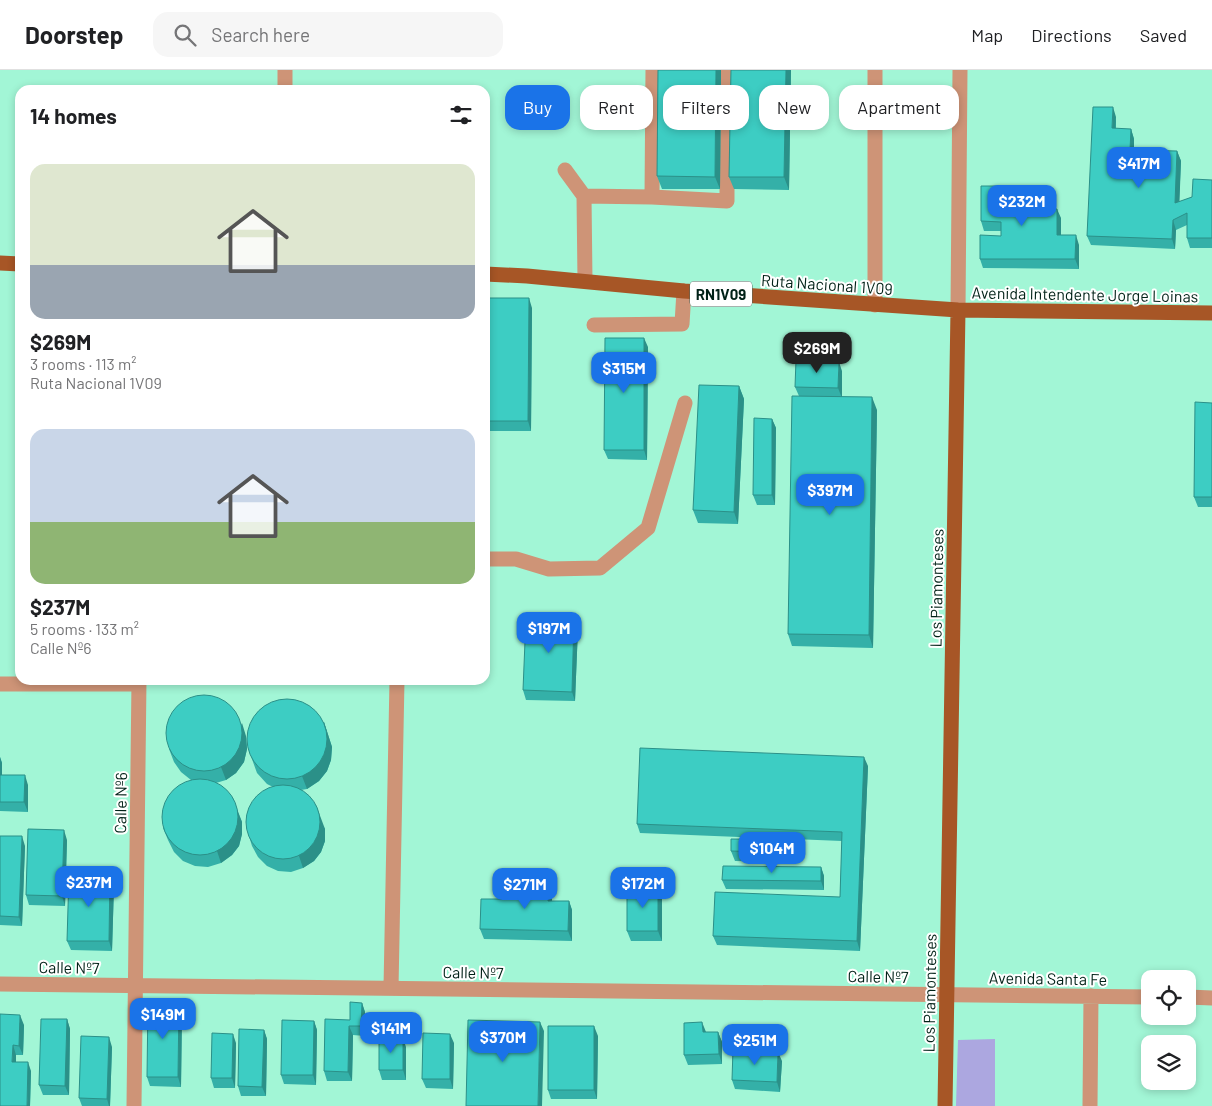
<!DOCTYPE html>
<meta charset="utf-8">
<style>
:root{--surface:#fff;--page:#f6f6f6;--text:#202124;--muted:#757577;--line:#e0e0e0;--accent:#1a73e8}
body{margin:0;font-family:Barlow,sans-serif;background:var(--page);color:var(--text);height:100vh;display:flex;flex-direction:column;font-size:19px;white-space:nowrap}
*{box-sizing:border-box;margin:0}
p{font-size:16px;color:var(--muted)}
.icon{flex:none;width:28px;height:28px;fill:none;stroke:currentColor;stroke-width:2;stroke-linecap:round;stroke-linejoin:round}
.map{position:relative;flex:1;overflow:hidden}
.sheet{position:absolute;left:15px;top:15px;width:475px;height:600px;display:flex;flex-direction:column;background:var(--surface);border-radius:15px;box-shadow:0 2px 8px #0003}
.sheet>*{flex:none}
.hud{position:absolute;left:505px;top:15px;width:475px;height:45px;display:flex;gap:10px}
.buttons{position:absolute;left:1141px;top:900px;display:grid;gap:10px}
.buttons a{display:grid;place-items:center;width:55px;height:55px;border-radius:10px;background:var(--surface);box-shadow:0 2px 8px #0003;font-size:25px}
.price{position:absolute;translate:-50% -42px;padding:0 11px;border-radius:10px;background:var(--accent);color:#fff;font-size:16px;line-height:32px;filter:drop-shadow(0 1px 2px #0008)}
.price::after{content:'';position:absolute;left:50%;top:30px;width:15px;height:11px;margin-left:-8px;background:inherit;clip-path:polygon(0 0,100% 0,50% 100%)}
.price.active{background:#222;color:#fff}
ul{padding:0;list-style:none}
li{display:grid;align-content:center;gap:10px;height:265px;padding:0 15px}
li span{display:grid;place-items:center;height:155px;border-radius:15px;color:#555}
li>.icon{margin-inline-start:auto}
span .icon{width:90px;height:90px;fill:#fffc;stroke-width:1}
li b{font-size:21px}
h2{display:flex;justify-content:space-between;align-items:center;height:60px;padding:0 15px;font-size:21px}
.chip{padding:0 18px;border-radius:15px;background:var(--surface);box-shadow:0 2px 8px #0003;font-size:18px;line-height:45px}
.chip.active{background:var(--accent);color:#fff}
header{display:flex;align-items:center;gap:30px;box-sizing:border-box;height:70px;padding:0 25px;background:var(--surface);border-bottom:1px solid var(--line)}
header strong{font-size:24px}
nav{display:flex;gap:28px;margin-inline-start:auto;font-size:18px}
.search{width:350px;height:45px;background:var(--page);display:flex;align-items:center;gap:12px;box-sizing:border-box;padding:0 18px;border-radius:15px;color:var(--muted);font-size:19px}
.map>svg:first-child{display:block}
.green{fill:#aca7e0}
.lines{fill:none;stroke-linecap:round;stroke-linejoin:round}
.minor{stroke:#ce9477;stroke-width:15}
.major{stroke:#a75626;stroke-width:15}
.wall{fill:#34b0a8}
.shaded-wall{fill:#2b9088}
.building{fill:#3dcdc3;stroke:#2b9088}
.labels{text-anchor:middle;dominant-baseline:central;stroke-width:4;stroke-linejoin:round;paint-order:stroke}
.shield{fill:#fff;stroke:#4c645d;stroke-width:1}
.shield-label{font-size:15px;font-weight:bold;fill:#002117}
.street-label{font-size:16px;fill:#002117;stroke:#fff}
</style>
<header>
<strong>Doorstep</strong>
<div class="search"><svg class="icon" aria-label="search" viewBox="0 0 24 24"><circle cx="10" cy="10" r="6"/><path d="M15 15l6 6"/></svg>Search here</div>
<nav><a>Map</a><a>Directions</a><a>Saved</a></nav>
</header>
<div class="map">
<svg width="1212" height="1036" viewBox="0 0 1212 1036">
<rect width="100%" height="100%" fill="#a2f6d6"/>
<path class="green" d="M995 969V1036H956L958 970Z"/>
<g class="lines">
<path class="minor" d="M875 0V235
M285 20V0
M565 100 584 126 652 127 727 131V0
M584 126 585 211
M652 127 653 0
M958 240 960 0
M594 255 682 254 684 221
M485 489H516L549 499 600 498 648 458 685 333
M0 614H139
M0 914 1150 927
M391 918 397 610
M1188 927 1212 928
M134 1036 139 610
M1090 1036 1091 926"/>
<path class="major" d="M0 193 20 194
M485 204 527 206 684 221 958 240 1212 243
M945 1036 958 240"/>
</g>
<path class="wall" d="M658 0H721L720 119H662L657 106Z
M731 0H791L789 120 734 119 729 107Z
M1116 47V59H1131L1134 69V80L1177 81 1181 91 1179 132 1192 127 1212 110V178H1190L1187 168V155L1176 160 1175 179 1091 175 1087 166Z
M1033 116 1036 126V139L1061 148V165L1079 175V199L983 198 980 189 1001 166V161H984L981 151Z
M485 228 532 238 531 361H485Z
M648 277 647 390 608 389 604 380Z
M842 301V327L877 340 873 578 792 576 788 564 799 326 795 317Z
M739 316 744 329 738 454 698 453 693 440Z
M1212 333V437H1198L1194 427Z
M772 349 776 358 775 435H757L753 425Z
M578 558 575 631 526 630 523 620Z
M324 652 332 677 331 690 327 701 319 711 307 719 301 720 325 759V771L321 782 314 791 303 798 291 802 278 801 267 796 258 787 252 776 248 763 273 717 267 714 257 703 248 678Z
M246 666 247 679 244 692 236 703 226 710 216 713 233 728 242 752V764L239 776 232 785 221 793 208 797 195 796 183 791 174 782 168 770 163 758 191 710 181 702 174 692 169 679Z
M0 687 2 693V705L28 715V742L0 741Z
M868 696 860 881 717 875 713 866 840 827 842 771 640 763 637 754Z
M0 766 25 776 22 856 0 855Z
M67 770 65 836 29 835 26 825Z
M800 780V792L735 791 731 781Z
M821 797 824 806V820L726 819 722 810Z
M110 805 114 815 112 881 71 880 67 871Z
M538 817V819L552 829V831H569L572 840V871L484 869 480 859 515 829Z
M662 827V871H631L627 861Z
M179 933 182 942 181 1017 150 1016 147 1007Z
M362 933 365 942V966L353 965 352 1011H327L324 1001 350 950Z
M0 944 24 955 23 985H16V992L31 1001 30 1036Z
M67 949 70 959 69 1025H43L39 1015Z
M314 951 317 960 316 1015 284 1014 281 1005Z
M264 960 267 969 266 1026H241L238 1016Z
M706 962H718L722 972V994L688 995 684 985Z
M598 966 597 1029H551L548 1020Z
M236 973 235 1018H214L211 1008Z
M454 973 453 1019 426 1018 422 1009Z
M112 977 110 1036H82L79 1028Z
M406 977V1010H382L379 1000Z
M782 991 780 1022 735 1019 732 1010Z"/>
<path class="shaded-wall" d="M716 0H721L720 119 715 107Z
M786 0H791L789 120 784 107Z
M1113 37 1116 47 1115 68 1112 58Z
M1131 59 1134 69V89L1130 80Z
M1177 81 1181 91 1179 143 1175 133Z
M1033 116 1036 126V148L1033 138Z
M1057 139 1061 148V175L1057 165Z
M1173 150 1176 160 1175 179 1172 169Z
M1076 165 1079 175V199L1075 189Z
M529 228 532 238 531 361 528 351Z
M644 268 648 277 647 390 644 380Z
M839 292 842 301V328L838 318Z
M739 316 744 329 738 454 734 442Z
M872 327 877 340 873 578 869 565Z
M772 349 776 358 775 435 772 425Z
M574 548 578 558 575 631 572 622Z
M324 652 332 677 331 690 327 701 319 711 307 719 302 706Z
M242 653 246 666 247 679 244 692 236 703 226 710 221 697Z
M0 687 2 693V714L0 710Z
M864 687 868 696 860 881 857 871Z
M25 705 28 715V742L24 732Z
M316 735 325 759V771L321 782 314 791 303 798 299 786Z
M237 740 242 752V764L239 776 232 785 221 793 217 781Z
M64 760 67 770 65 836 62 826Z
M22 766 25 776 22 856 19 847Z
M797 770 800 780V792L797 783Z
M821 797 824 806V820L821 811Z
M110 805 114 815 112 881 109 871Z
M534 807 538 817V829L534 819Z
M658 818 662 827V871L658 861Z
M549 820 552 829V840L548 831Z
M569 831 572 840V871L568 861Z
M179 933 182 942 181 1017 178 1007Z
M362 933 365 942V966L361 956Z
M20 945 24 955 23 985 19 976Z
M67 949 70 959 69 1025 65 1016Z
M314 951 317 960 316 1015 313 1005Z
M540 952 544 961 542 1036H538Z
M702 952 706 962V972L703 962Z
M349 956 353 965 352 1011 348 1002Z
M594 956 598 966 597 1029 594 1020Z
M264 960 267 969 266 1026 262 1017Z
M718 962 722 972V994L719 984Z
M233 964 236 973 235 1018 232 1008Z
M450 964 454 973 453 1019 450 1009Z
M109 967 112 977 110 1036H109L107 1029Z
M403 968 406 977V1010L403 1000Z
M13 975 16 985V1001L12 992Z
M778 982 782 991 780 1022 777 1012Z
M28 992 31 1001 30 1036H27Z"/>
<path class="building" d="M658 0H716L715 107 657 106Z
M731 0H786L784 107H729Z
M1093 37H1113L1112 58 1131 59 1130 80 1177 81 1175 133 1192 127 1193 109 1212 110V168H1187V143L1173 150 1172 169 1087 166Z
M981 116H1033V138L1057 139V165H1076L1075 189H980V165L1001 166V152L981 151Z
M485 228H529L528 351H485Z
M605 268H644V380H604Z
M796 290 839 292 838 318 795 317Z
M699 315 739 316 734 442 693 440Z
M792 326 872 327 869 565 788 564Z
M1195 332 1212 333V427H1194Z
M754 348 772 349V425H753Z
M526 547 574 548 572 622 523 620Z
M166 663a38 38 0 1 1 76 0a38 38 0 1 1-76 0Z
M247 669a40 40 0 1 1 80 0a40 40 0 1 1-80 0Z
M640 678 864 687 857 871 713 866 715 822 840 827 842 762 637 754Z
M0 705H25L24 732H0Z
M162 747a38 38 0 1 1 76 0a38 38 0 1 1-76 0Z
M246 752a37 37 0 1 1 74 0a37 37 0 1 1-74 0Z
M28 759 64 760 62 826 26 825Z
M0 766H22L19 847 0 846Z
M731 769 797 770V783L731 781Z
M723 796 821 797V811L722 810Z
M69 804 110 805 109 871H67Z
M515 807H534V819L549 820 548 831H569L568 861 480 859 481 829H515Z
M627 818H658V861H627Z
M148 932 179 933 178 1007H147Z
M350 932 362 933 361 956H349L348 1002 324 1001 325 949 350 950Z
M0 944 20 945 19 976 13 975 12 992H28L27 1036H0Z
M41 949H67L65 1016 39 1015Z
M282 950 314 951 313 1005H281Z
M468 950 540 952 538 1036H466Z
M702 952 703 962H718L719 984 684 985V953Z
M548 956H594V1020H548Z
M239 959 264 960 262 1017 238 1016Z
M212 963 233 964 232 1008H211Z
M423 963 450 964V1009H422Z
M81 966 109 967 107 1029 79 1028Z
M379 968H403V1000H379Z
M733 979 778 982 777 1012 732 1010Z"/>
<g class="labels">
<rect class="shield" x="690" y="211.5" width="62" height="25" rx="4"/>
<g class="shield-label">
<text x="721" y="224">RN1V09</text>
</g>
<g class="street-label">
<text transform="translate(827 214) rotate(4)">Ruta Nacional 1V09</text>
<text transform="translate(1085 224) rotate(1)">Avenida Intendente Jorge Loinas</text>
<text transform="translate(936 518) rotate(-89)">Los Piamonteses</text>
<text transform="translate(120 733) rotate(-89)">Calle Nº6</text>
<text transform="translate(69 897) rotate(1)">Calle Nº7</text>
<text transform="translate(473 902) rotate(1)">Calle Nº7</text>
<text transform="translate(878 906) rotate(1)">Calle Nº7</text>
<text transform="translate(1048 908) rotate(1)">Avenida Santa Fe</text>
<text transform="translate(929 923) rotate(-89)">Los Piamonteses</text>
</g>
</g>
</svg>
<div class="buttons">
<a><svg class="icon" aria-label="locate" viewBox="0 0 24 24"><circle cx="12" cy="12" r="6"/><path d="M12 2v4M12 18v4M2 12h4M18 12h4"/></svg></a>
<a><svg class="icon" aria-label="layers" viewBox="0 0 24 24"><path d="M12 4l9 5-9 5-9-5zM3 14l9 5 9-5"/></svg></a>
</div>
<b class="price" style="left:1139px;top:119px">$417M</b>
<b class="price" style="left:1022px;top:157px">$232M</b>
<b class="price active" style="left:817px;top:304px">$269M</b>
<b class="price" style="left:624px;top:324px">$315M</b>
<b class="price" style="left:830px;top:446px">$397M</b>
<b class="price" style="left:549px;top:584px">$197M</b>
<b class="price" style="left:772px;top:804px">$104M</b>
<b class="price" style="left:89px;top:838px">$237M</b>
<b class="price" style="left:643px;top:839px">$172M</b>
<b class="price" style="left:525px;top:840px">$271M</b>
<b class="price" style="left:163px;top:970px">$149M</b>
<b class="price" style="left:391px;top:984px">$141M</b>
<b class="price" style="left:503px;top:993px">$370M</b>
<b class="price" style="left:755px;top:996px">$251M</b>
<div class="hud">
<a class="chip active">Buy</a>
<a class="chip">Rent</a>
<a class="chip">Filters</a>
<a class="chip">New</a>
<a class="chip">Apartment</a>
</div>
<section class="sheet">
<h2>14 homes<svg class="icon" aria-label="filters" viewBox="0 0 24 24"><path d="M4 7h16M4 17h16"/><circle cx="9" cy="7" r="2"/><circle cx="15" cy="17" r="2"/></svg></h2>
<ul>
<li><span style="background:linear-gradient(#dfe7d0 65%,#9aa5b1 0)"><svg class="icon" aria-label="home" viewBox="0 0 24 24"><path d="M3 11l9-7 9 7M6 9v11h12V9"/></svg></span><div><b>$269M</b><p>3 rooms · 113 m²</p><p>Ruta Nacional 1V09</p></div></li>
<li><span style="background:linear-gradient(#c9d6e8 60%,#8fb573 0)"><svg class="icon" aria-label="home" viewBox="0 0 24 24"><path d="M3 11l9-7 9 7M6 9v11h12V9"/></svg></span><div><b>$237M</b><p>5 rooms · 133 m²</p><p>Calle Nº6</p></div></li>
</ul>
</section>
</div>
